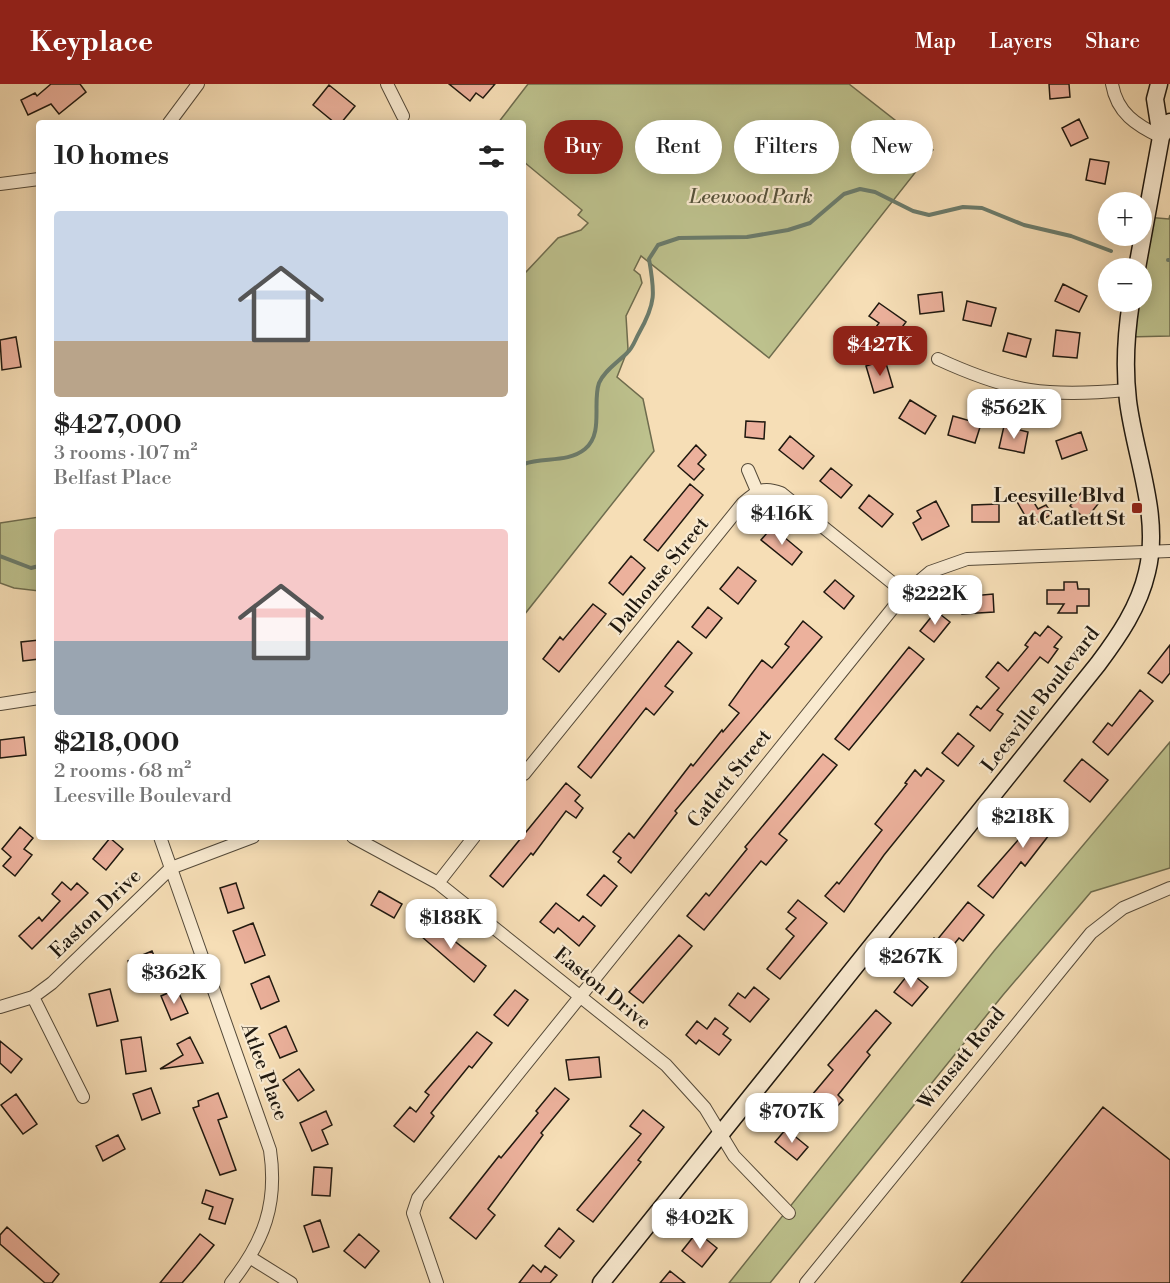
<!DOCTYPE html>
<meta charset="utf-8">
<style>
:root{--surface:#fff;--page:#f2f2f2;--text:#222;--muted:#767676;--accent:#8f2418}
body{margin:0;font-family:"Libre Bodoni",serif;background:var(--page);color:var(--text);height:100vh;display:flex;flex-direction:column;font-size:22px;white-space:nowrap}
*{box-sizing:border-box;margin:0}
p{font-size:20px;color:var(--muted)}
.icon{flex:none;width:33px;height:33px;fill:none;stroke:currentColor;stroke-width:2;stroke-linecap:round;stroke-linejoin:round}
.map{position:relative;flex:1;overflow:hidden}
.details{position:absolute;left:36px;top:36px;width:490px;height:720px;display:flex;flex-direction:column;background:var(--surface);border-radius:6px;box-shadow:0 3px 15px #0003}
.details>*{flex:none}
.guide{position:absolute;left:544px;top:36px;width:536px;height:54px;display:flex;gap:12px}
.controls{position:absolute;left:1098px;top:108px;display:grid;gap:12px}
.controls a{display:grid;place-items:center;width:54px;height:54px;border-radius:50%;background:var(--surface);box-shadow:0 3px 15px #0003;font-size:30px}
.price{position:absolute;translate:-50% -51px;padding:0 14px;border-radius:12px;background:#fff;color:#222;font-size:20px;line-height:39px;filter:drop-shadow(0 2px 3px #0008)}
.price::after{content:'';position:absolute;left:50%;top:36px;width:18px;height:14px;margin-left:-9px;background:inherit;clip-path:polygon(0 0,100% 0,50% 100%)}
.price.active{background:var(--accent);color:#fff}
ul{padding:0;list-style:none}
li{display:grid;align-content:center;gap:12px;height:318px;padding:0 18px}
li span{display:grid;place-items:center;height:186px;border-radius:6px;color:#555}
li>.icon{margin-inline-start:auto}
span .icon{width:108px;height:108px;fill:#fffc;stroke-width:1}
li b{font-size:26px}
h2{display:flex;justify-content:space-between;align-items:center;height:72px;padding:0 18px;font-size:26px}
.tag{padding:0 21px;border-radius:27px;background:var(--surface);box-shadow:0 3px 15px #0003;font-size:21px;line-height:54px}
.tag.active{background:var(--accent);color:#fff}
header{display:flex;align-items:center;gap:36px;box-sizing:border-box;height:84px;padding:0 30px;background:var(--accent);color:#fff}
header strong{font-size:28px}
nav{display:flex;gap:33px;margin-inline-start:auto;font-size:21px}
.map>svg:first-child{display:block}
.green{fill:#bdc18d;stroke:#6e6c4e;stroke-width:1.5}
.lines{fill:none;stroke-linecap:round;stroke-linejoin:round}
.stream{stroke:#6b7b6b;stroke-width:4}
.building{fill:#ecb19c;stroke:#1f180f;stroke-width:1.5}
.street-casing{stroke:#554a39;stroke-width:14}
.secondary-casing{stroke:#1f180f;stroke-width:19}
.street{stroke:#f9ead0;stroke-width:12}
.secondary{stroke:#f9ead0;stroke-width:16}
.poi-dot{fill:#8f2418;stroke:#f9ead0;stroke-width:2}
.labels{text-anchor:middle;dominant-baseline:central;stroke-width:4.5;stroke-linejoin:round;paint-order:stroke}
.park-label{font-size:20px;font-style:italic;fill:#56533b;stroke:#f9ead0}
.poi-label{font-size:20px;font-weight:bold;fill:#1f180f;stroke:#f9ead0;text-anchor:end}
.street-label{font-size:20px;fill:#1f180f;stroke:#f9ead0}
</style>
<header>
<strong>Keyplace</strong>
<nav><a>Map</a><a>Layers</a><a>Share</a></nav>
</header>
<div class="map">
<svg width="1170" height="1199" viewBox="0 0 1170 1199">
<rect width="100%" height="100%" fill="#f6deb6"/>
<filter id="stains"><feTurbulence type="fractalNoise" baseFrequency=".00333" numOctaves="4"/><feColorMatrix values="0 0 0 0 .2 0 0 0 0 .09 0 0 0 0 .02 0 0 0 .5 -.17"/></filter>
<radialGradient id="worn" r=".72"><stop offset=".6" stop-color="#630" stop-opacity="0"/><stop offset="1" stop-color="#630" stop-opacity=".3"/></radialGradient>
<path class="green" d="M528 0H849L933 66 769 274 641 172 634 186 640 191 642 199 626 232 628 265 617 293 643 315 654 367 524 531V186L525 189 558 154 581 146 588 139 578 131 582 126 524 78V39H498Z
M1170 131V252L1127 253 1133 218H1142L1146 133 1169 135Z
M39 433V507L14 504 0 499V439Z
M1170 658V784L1091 808 1003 911 770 1199H729L994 867Z"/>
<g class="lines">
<path class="stream" d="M1168 176H1170
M524 380C543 373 568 379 585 365 604 349 592 319 599 299 604 287 618 278 627 269 633 264 635 256 639 249 656 219 655 209 649 175L658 161 679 154 747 153 788 146 810 139 844 110 860 105 875 108 913 127 929 131 963 123 982 124 1024 141 1071 152 1111 167
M0 472 31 484 39 482"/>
</g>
<path class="building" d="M51 0H80L86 8 59 30 51 20 28 31 21 16 35 9 37 12Z
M449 0H495L483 14 476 9 470 17Z
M1049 0H1069L1070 13 1050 15Z
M329 1 355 22 341 39H335L313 21Z
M1079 35 1088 54 1071 62 1062 44Z
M1090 75 1109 78 1105 100 1086 96Z
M1063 200 1087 212 1079 228 1055 217Z
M942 208 944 227 920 230 918 211Z
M967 217 996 224 991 242 963 236Z
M879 219 906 238 887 263 870 251 879 239 869 232Z
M1056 246 1080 249 1077 274 1053 272Z
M1008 249 1031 255 1026 273 1003 267Z
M16 253 21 283 2 286 0 256Z
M885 276 893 303 874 309 866 282Z
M910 316 936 332 925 350 899 334Z
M953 332 981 340 975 359 948 351Z
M746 337 765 338 764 355 745 353Z
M1004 342 1028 348 1024 369 999 364Z
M1081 348 1087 366 1062 375 1056 357Z
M790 352 814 372 803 385 779 366Z
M696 361 706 371 698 380 704 385 694 396 678 382Z
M831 384 852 401 841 414 820 397Z
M690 400 703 411 658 467 644 456Z
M1086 403 1102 415 1086 435 1070 422Z
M1028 409 1038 425 1046 421 1052 430 1031 442 1016 416Z
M869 411 893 430 882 443 859 424Z
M936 417 949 442 922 456 913 439 921 434 917 427Z
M999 420V438H972V421Z
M772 443 802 468 792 481 761 456Z
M631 472 645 484 623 511 609 499Z
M738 483 756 497 738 520 720 505Z
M835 496 854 512 844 525 824 508Z
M1064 498H1077L1078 505H1089V522H1077V529H1058L1064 520H1047V506H1064Z
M993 510 994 528 962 530 961 513Z
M593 520 606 530 559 588 543 575 560 553 563 556Z
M708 523 722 534 706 554 692 543Z
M936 527 950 538 934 558 920 547Z
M803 537 822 553 675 727 677 729 631 789 618 778 621 774 613 768 629 749 634 754 691 680 693 682 722 646 723 648 739 629 729 621 750 592 762 576 772 584 789 563 785 560Z
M1048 542 1062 553 1054 563 1058 565 1048 579 1040 573 997 626 1003 630 990 647 970 631 977 622 981 625 999 604 986 593 998 578 1008 587 1028 563 1025 561 1035 548 1040 552Z
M39 556V575L23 577 21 558Z
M678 557 692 569 665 602 673 608 654 631 646 624 591 694 578 683Z
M1170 561V589L1162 599 1148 589Z
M909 563 924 575 849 666 835 655Z
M1140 606 1153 617 1108 671 1093 658 1108 639 1112 642Z
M958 649 974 662 958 682 942 669Z
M24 653 26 671 0 674V656Z
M823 670 837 681 779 750 787 756 766 781 761 777 704 846 687 832 706 809 709 812 747 765 745 763Z
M1082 675 1108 696 1090 718 1064 697Z
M927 684 944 697 884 771 844 828 825 812 837 798 839 800 882 746 875 740 907 700 905 699 915 686 921 692Z
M566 699 580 711 575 717 583 724 576 734 566 727 533 771 531 769 503 803 490 792Z
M1052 717 1066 729 1025 782 1021 778 993 814 978 802Z
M20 743 33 754 24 765 32 771 15 792 3 782 11 773 2 765Z
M110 754 123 765 106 786 93 775Z
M604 791 617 802 601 822 587 811Z
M62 798 71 806 77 799 88 809 32 865 19 852 39 833 42 837 60 817 52 810Z
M236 799 244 824 228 829 220 804Z
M379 807 402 820 394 834 371 821Z
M798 816 827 839 780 895 767 885 794 852 786 845 796 834 788 828Z
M968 818 984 831 963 857 959 854 944 873 949 877 942 885 931 876 926 883 917 875 934 854 937 856Z
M556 819 579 837 583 832 595 842 579 862 558 844 554 849 540 838Z
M424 833 486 882 474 898 414 846Z
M253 839 265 871 245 879 233 847Z
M679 851 692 862 643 919 629 908Z
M152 867 158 881 134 891 128 877Z
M910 888 928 903 912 922 894 908Z
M269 892 279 917 261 925 251 900Z
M754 903 769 915 750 938 729 921 738 909 745 914Z
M110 905 118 937 97 942 89 910Z
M177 905 188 929 171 936 161 912Z
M515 906 528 916 508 942 494 931Z
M876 926 891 939 867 968 870 971 838 1011 843 1016 833 1027 829 1023 823 1030 807 1017 833 986 828 981Z
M715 934 728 944 723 950 731 956 719 971 699 956 696 960 686 951 697 937 707 945Z
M286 942 297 967 280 974 269 950Z
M477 948 492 959 472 984 469 982 431 1029 434 1032 414 1058 394 1042 410 1023 416 1028 429 1011 425 1008Z
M141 953 146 987 126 990 121 956Z
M190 953 203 979 160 985 183 971 177 960Z
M0 957 22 975 11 989 0 979Z
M599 973 601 993 569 996 566 976Z
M299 985 314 1006 298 1017 283 996Z
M151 1004 160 1029 142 1036 133 1010Z
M555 1004 569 1015 541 1049 543 1051 488 1125 495 1131 476 1155 450 1134 499 1072 501 1074 538 1029 536 1027Z
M218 1009 227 1033 218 1036 236 1086 220 1091 193 1024 199 1022 198 1017Z
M16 1010 37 1040 23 1050 1 1021Z
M1103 1023 1170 1076V1199H961Z
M643 1026 664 1043 638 1076 641 1078 593 1138 577 1126 641 1050 630 1042Z
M326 1027 332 1041 322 1046 328 1060 312 1067 300 1039Z
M786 1045 808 1063 797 1076 775 1058Z
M118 1051 125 1065 103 1077 96 1062Z
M314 1083 332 1084 330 1112 312 1111Z
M206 1106 233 1115 225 1140 209 1135 213 1123 202 1119Z
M728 1121 746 1139 733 1153 715 1136Z
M320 1136 329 1163 313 1168 304 1142Z
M7 1143 59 1190 52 1199H45L0 1160V1151Z
M559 1144 574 1157 560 1174 545 1162Z
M697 1148 717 1164 702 1183 682 1167Z
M200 1150 214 1161 196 1183 182 1199H160Z
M359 1150 379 1167 365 1184 344 1167Z
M533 1181 541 1188 545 1182 557 1191 550 1199H519Z
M670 1187 685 1199H660Z"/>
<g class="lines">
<defs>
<path id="street" d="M387 0 403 32
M1112 0C1117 29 1136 41 1161 53
M169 39 198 0
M0 100 39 95
M938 275C1012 309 1046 313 1127 306
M748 386 757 407
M0 620 39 614
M524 690 743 419C757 407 763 402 781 409L905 509
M160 753 270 1066C278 1120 264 1157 231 1199
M353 753 438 799 666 981 705 1024 734 1072 789 1129
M438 799 474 753
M33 913 83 1013
M0 923 33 913 52 899 171 784 253 753
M251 1174 291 1199
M437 1199 413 1129 418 1114 905 509 930 488 967 475 1170 467
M806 1199 1091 849 1123 824 1170 804"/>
<path id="secondary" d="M1159 0 1155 15 1161 53
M1137 184 1161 53 1170 38
M601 1199 1098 580C1119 552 1139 523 1147 488 1161 432 1135 373 1128 317 1124 284 1126 250 1131 218"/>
</defs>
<use href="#street" class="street-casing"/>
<use href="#secondary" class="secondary-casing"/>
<use href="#street" class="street"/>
<use href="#secondary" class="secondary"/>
</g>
<rect class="poi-dot" x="1131" y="418" width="12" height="12" rx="3"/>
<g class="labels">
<g class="park-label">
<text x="751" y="113">Leewood Park</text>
</g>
<g class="poi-label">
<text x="1125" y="412">Leesville Blvd<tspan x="1125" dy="23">at Catlett St</tspan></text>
</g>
<g class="street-label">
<text transform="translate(660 492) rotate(-51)">Dalhouse Street</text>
<text transform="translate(1041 616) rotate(-52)">Leesville Boulevard</text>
<text transform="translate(730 695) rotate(-51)">Catlett Street</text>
<text transform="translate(96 830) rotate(-44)">Easton Drive</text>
<text transform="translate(602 905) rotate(39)">Easton Drive</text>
<text transform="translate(962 975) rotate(-51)">Wimsatt Road</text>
<text transform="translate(264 988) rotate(70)">Atlee Place</text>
</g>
</g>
<rect width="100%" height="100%" filter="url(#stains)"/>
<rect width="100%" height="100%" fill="url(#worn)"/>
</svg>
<div class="controls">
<a>+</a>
<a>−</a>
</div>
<b class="price active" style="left:880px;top:293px">$427K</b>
<b class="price" style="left:1014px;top:356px">$562K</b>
<b class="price" style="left:782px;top:462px">$416K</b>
<b class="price" style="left:935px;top:542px">$222K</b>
<b class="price" style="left:1023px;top:765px">$218K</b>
<b class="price" style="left:451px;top:866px">$188K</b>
<b class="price" style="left:911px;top:905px">$267K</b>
<b class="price" style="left:174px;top:921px">$362K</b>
<b class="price" style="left:792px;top:1060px">$707K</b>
<b class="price" style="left:700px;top:1166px">$402K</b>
<div class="guide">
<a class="tag active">Buy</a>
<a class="tag">Rent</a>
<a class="tag">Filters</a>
<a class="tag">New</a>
</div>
<section class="details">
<h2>10 homes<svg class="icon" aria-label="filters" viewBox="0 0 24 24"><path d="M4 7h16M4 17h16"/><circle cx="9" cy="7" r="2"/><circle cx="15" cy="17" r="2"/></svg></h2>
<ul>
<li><span style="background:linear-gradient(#c9d6e8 70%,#b9a48a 0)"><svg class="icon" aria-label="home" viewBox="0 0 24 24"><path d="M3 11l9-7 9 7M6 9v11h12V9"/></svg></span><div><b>$427,000</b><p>3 rooms · 107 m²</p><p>Belfast Place</p></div></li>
<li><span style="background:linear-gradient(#f6c9c9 60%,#9aa5b1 0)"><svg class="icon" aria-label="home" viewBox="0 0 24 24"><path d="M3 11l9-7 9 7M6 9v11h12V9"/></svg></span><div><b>$218,000</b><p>2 rooms · 68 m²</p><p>Leesville Boulevard</p></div></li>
</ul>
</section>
</div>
